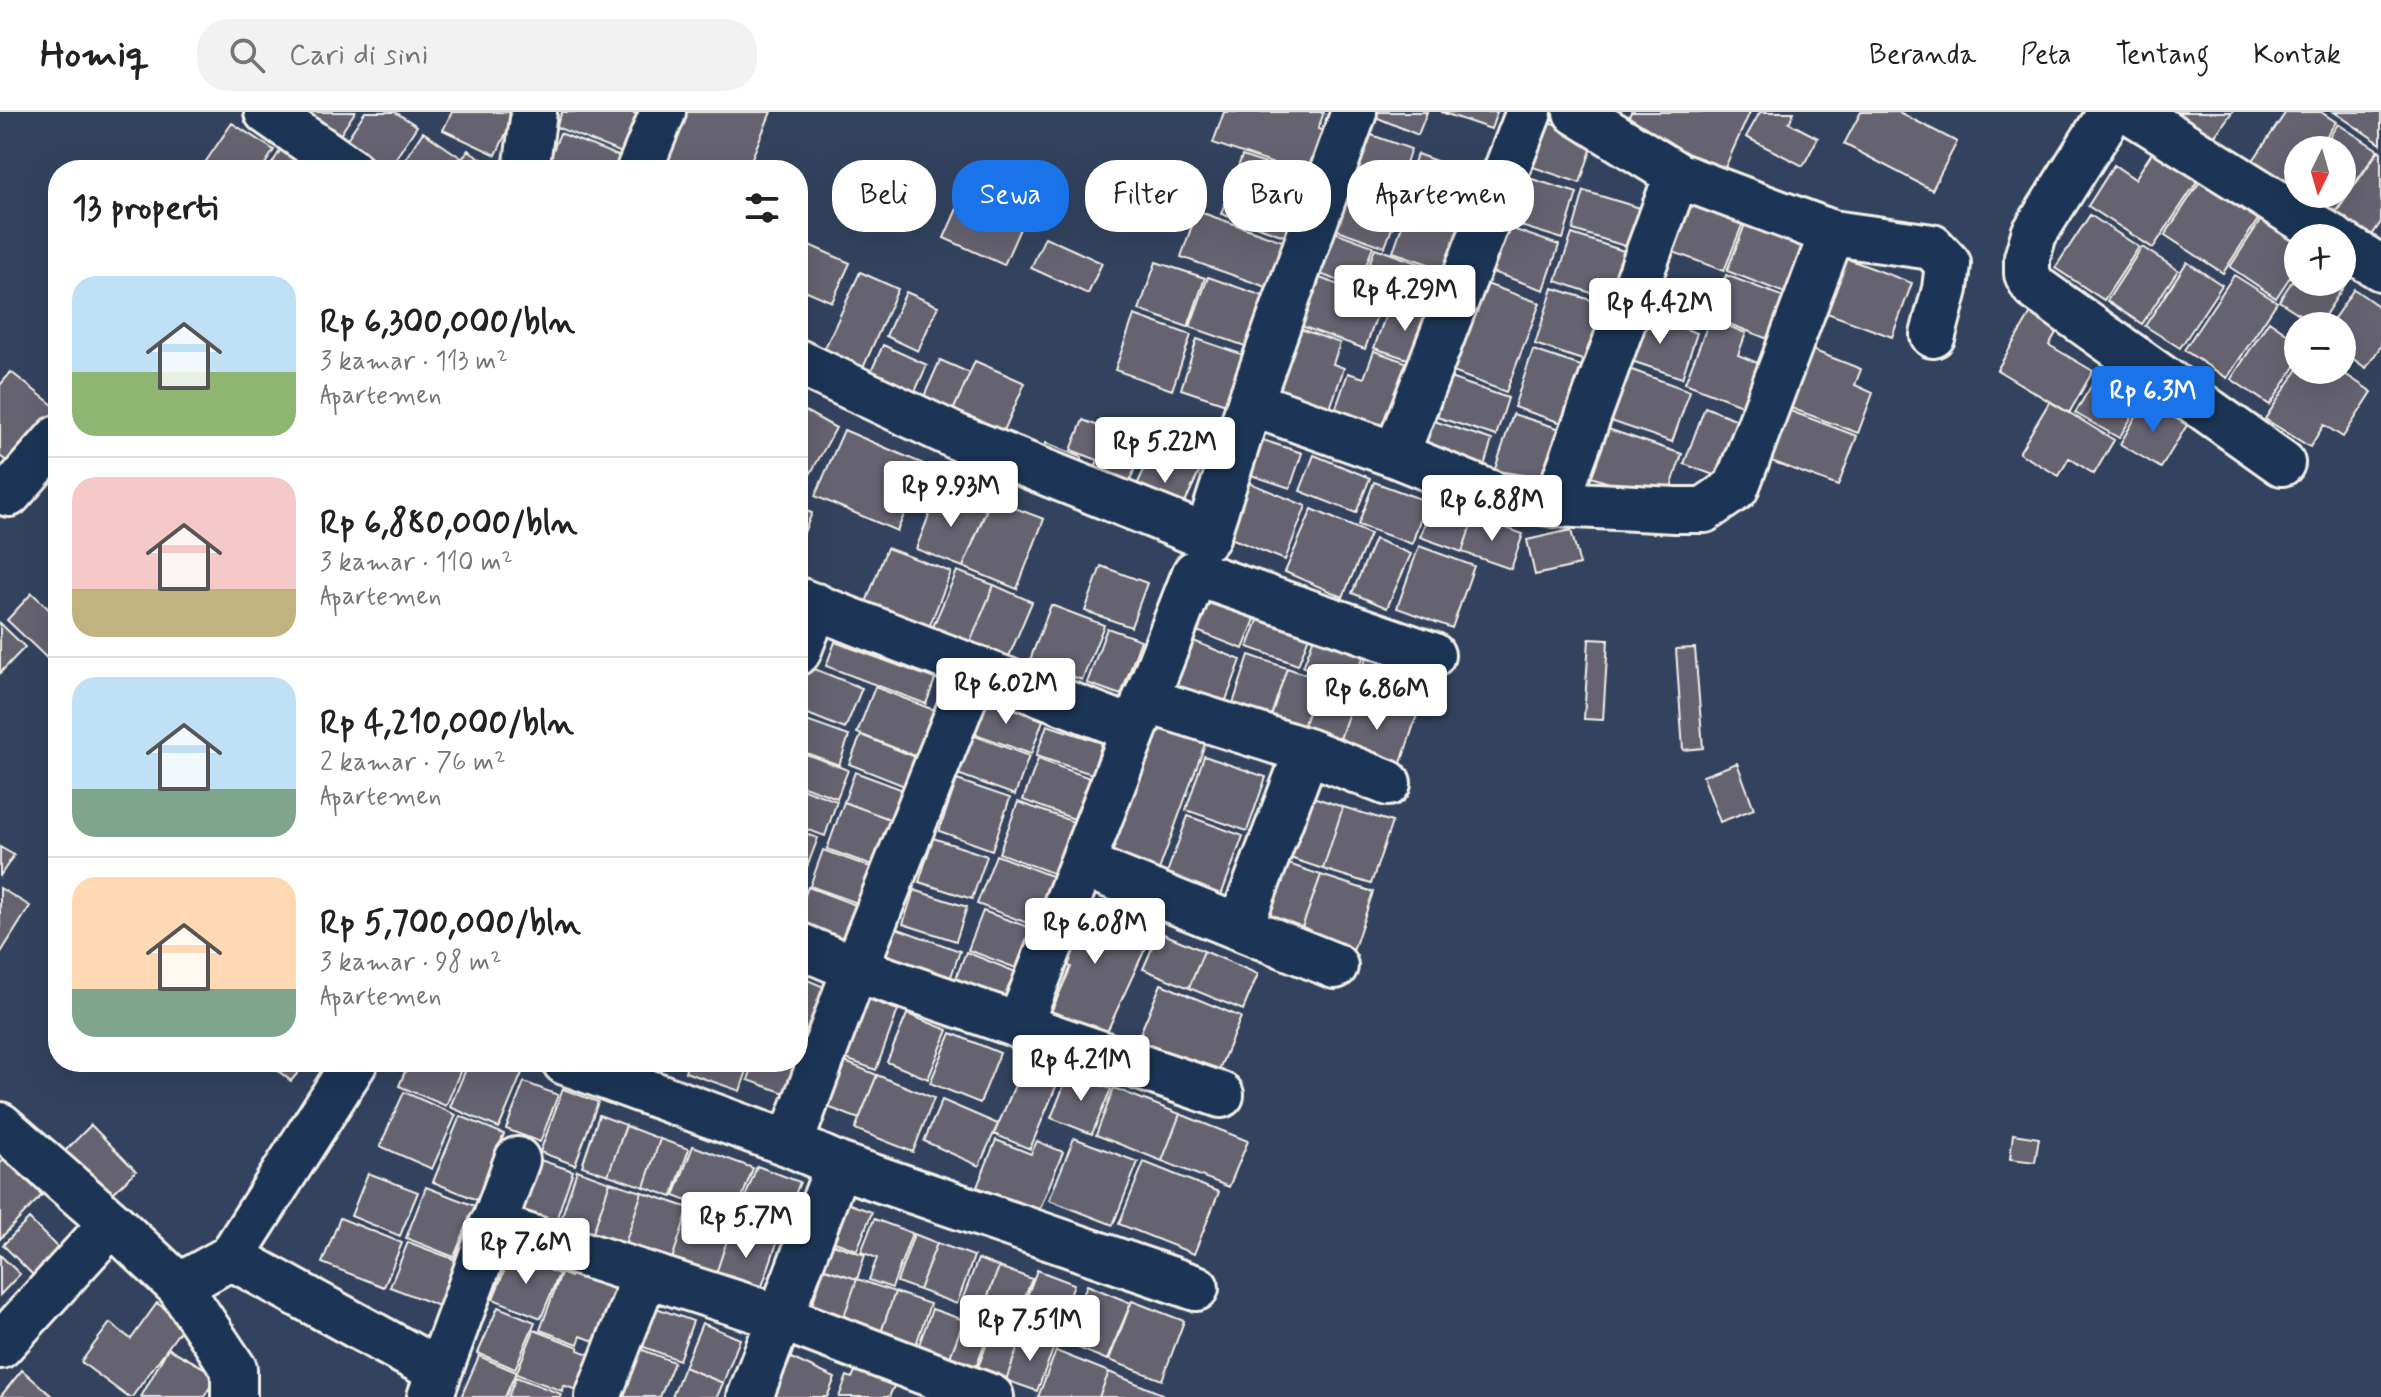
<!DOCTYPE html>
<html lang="id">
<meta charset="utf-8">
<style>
:root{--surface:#fff;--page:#f2f2f2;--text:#222;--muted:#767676;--line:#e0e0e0;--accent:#1a73e8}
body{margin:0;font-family:Mynerve,sans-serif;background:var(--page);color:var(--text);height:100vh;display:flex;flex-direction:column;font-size:30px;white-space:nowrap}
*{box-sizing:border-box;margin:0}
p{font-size:26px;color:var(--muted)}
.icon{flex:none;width:44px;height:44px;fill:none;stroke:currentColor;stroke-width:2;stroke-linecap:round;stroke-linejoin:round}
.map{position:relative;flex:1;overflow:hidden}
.side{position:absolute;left:48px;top:48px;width:760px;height:912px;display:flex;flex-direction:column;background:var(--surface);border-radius:32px;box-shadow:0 8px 32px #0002}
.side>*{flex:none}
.guide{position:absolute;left:832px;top:48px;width:760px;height:72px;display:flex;gap:16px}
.needle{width:52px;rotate:185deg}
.tools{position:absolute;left:2284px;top:24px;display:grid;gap:16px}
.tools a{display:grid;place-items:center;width:72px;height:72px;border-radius:50%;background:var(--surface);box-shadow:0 8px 32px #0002;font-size:40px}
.price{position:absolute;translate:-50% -68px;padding:0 18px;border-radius:8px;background:#fff;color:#222;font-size:26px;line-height:52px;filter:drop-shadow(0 2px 4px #0008)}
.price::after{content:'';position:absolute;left:50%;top:48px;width:24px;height:18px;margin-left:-12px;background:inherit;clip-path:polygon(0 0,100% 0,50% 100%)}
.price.selected{background:var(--accent);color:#fff}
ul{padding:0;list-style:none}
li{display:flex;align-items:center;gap:24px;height:200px;padding:0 24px}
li+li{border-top:2px solid var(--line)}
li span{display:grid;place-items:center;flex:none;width:224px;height:160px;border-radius:24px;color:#555}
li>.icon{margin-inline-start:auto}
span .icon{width:96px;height:96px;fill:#fffc;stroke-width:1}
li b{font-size:34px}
h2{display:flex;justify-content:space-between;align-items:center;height:96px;padding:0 24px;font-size:34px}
.pill{padding:0 28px;border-radius:32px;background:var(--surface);box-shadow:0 8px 32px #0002;font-size:28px;line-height:72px}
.pill.selected{background:var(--accent);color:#fff}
header{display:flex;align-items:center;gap:48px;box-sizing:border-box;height:112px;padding:0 40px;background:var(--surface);border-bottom:2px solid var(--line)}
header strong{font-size:38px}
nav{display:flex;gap:44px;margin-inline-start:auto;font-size:28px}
.search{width:560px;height:72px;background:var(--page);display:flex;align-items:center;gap:20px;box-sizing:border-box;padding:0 28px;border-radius:32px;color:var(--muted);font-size:30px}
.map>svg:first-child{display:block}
.building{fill:#666471;stroke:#f4f1e8;stroke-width:2}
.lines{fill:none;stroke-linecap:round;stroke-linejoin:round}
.minor-casing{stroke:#f4f1e8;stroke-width:50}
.minor{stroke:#1d3557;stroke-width:44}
</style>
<header>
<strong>Homiq</strong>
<div class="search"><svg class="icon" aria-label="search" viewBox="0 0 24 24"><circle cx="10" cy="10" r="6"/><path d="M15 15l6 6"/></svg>Cari di sini</div>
<nav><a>Beranda</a><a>Peta</a><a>Tentang</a><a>Kontak</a></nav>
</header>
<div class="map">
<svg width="2381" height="1285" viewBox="0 0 2381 1285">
<rect width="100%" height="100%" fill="#33435f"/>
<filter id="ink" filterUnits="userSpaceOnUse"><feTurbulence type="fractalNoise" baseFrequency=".0125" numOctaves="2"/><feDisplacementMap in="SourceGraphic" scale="16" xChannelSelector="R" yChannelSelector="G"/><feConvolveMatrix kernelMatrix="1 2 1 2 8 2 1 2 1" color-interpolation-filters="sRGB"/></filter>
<g filter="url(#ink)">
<path class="building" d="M312 0H355L332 35 302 15Z
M365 0H395L417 14 388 58H380L343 33Z
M452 0H512L515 2 496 43 443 18Z
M562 0H631L642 4 627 43 556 15Z
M680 0H771L747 58H656Z
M1224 0H1324L1318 17 1336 24 1321 68 1213 31Z
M1364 0H1427L1418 23Z
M1441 0H1497L1491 17Z
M1631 0H1750L1719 69 1620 25Z
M1760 0H1794L1789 11 1818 26 1803 54 1746 25Z
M1861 0H1899L1957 30 1932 78 1844 32Z
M2171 0H2232L2212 28Z
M2286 0H2321L2336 10 2317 38H2298V67L2287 83 2248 56Z
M2334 0H2381V32Z
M1537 6 1595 26 1580 71 1521 51Z
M232 11 274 38 261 58H200Z
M2338 12 2378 38 2334 102 2303 82H2342V38H2320Z
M1355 17 1411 37 1393 87 1337 67Z
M423 20 463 47 455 58H398Z
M560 21 626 47 621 58H570L549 49Z
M2157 33 2202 62 2153 136 2088 94 2114 53 2135 67Z
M281 37 314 58H268Z
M468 38 499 58H455Z
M2379 38 2381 40V110L2368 129 2333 105Z
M1417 42 1486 67 1469 113 1401 89Z
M1242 44 1308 66 1287 125 1221 102Z
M1516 62 1577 81 1563 127 1501 108Z
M2203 65 2261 103 2223 161 2165 123Z
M1332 70 1400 94 1385 135 1318 111Z
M966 76 1026 103 1004 153 944 126Z
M1682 78 1746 103 1724 159 1660 135Z
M1584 79 1650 99 1638 138 1573 118Z
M1408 95 1468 116 1452 160 1393 140Z
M1197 99 1285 130 1269 176 1181 145Z
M2266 100 2298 126V153L2276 186 2230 155Z
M1749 102 1820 129 1798 186 1727 159Z
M2090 103 2139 135 2104 188 2055 156Z
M1498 112 1559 133 1544 178 1483 157Z
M1316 113 1373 134 1358 176 1301 155Z
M1572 122 1636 143 1620 191 1556 169Z
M1045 125 1102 151 1088 182 1031 156Z
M798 128 850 151 832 190 798 175Z
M2142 135 2178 158 2142 212 2107 189Z
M1375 136 1451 163 1437 203 1361 176Z
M1837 143 1912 171 1892 225 1816 197Z
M1156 150 1205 166 1188 215 1139 198Z
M2187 150 2222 173 2180 236 2145 214Z
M860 160 898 177 852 281 812 264Z
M1304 160 1363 182 1357 196 1377 203 1365 237 1287 209Z
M2298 160V170H2342V165L2348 168 2318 214 2279 189Z
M1726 163 1797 190 1781 232 1711 205Z
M2234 163 2277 190 2227 266 2184 238Z
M1208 165 1266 185 1248 235 1190 215Z
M1478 169 1540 191 1506 280 1445 257Z
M1553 176 1616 196 1597 253 1535 232Z
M2354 177 2381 196V234L2366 256 2342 239V214H2329Z
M906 180 938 194 918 239 886 224Z
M1390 191 1436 207 1420 251 1374 236Z
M2034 196 2061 212 2049 233 2093 259 2069 301 1997 258Z
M1638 201 1697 221 1682 266 1623 246Z
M1134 203 1191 223 1172 278 1115 258Z
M1710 207 1746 221 1738 243 1775 258 1759 300 1685 271Z
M2269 209 2298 229V250L2270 293 2231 267Z
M1289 213 1340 231 1333 252 1344 256 1327 305 1263 282Z
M1197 227 1244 243 1226 292 1181 277Z
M883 233 927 253 905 302 861 282Z
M1802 234 1861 257 1855 273 1873 281 1858 321 1780 292Z
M1533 238 1596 259 1577 316 1514 295Z
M1374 239 1417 254 1390 330 1331 310 1348 261 1364 266Z
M2109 244 2142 263 2129 283 2141 290 2119 326 2075 301Z
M940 248 970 261 943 321 914 307Z
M975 249 1025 271 992 346 942 324Z
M1618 253 1690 279 1672 330 1599 305Z
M2298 257 2339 258 2372 280 2343 325 2324 313 2310 335 2265 307Z
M11 260 58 297V302L15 356 0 344V273Z
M1450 266 1508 286 1496 324 1437 305Z
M2050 289 2114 328 2094 362 2069 346 2059 364 2019 341Z
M2145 289 2187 313 2161 356 2120 332Z
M798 295 836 316 798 384Z
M1705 295 1748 312 1727 368 1684 352Z
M1785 297 1857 324 1838 374 1766 347Z
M1513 302 1573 321 1553 380 1494 360Z
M1425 306 1492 328 1480 367 1412 345Z
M1083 308 1144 332 1122 390 1087 376 1098 348 1071 338Z
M1593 312 1682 342 1666 390 1576 360Z
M844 318 926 353 897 419 815 384Z
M1254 325 1302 341 1290 376 1242 360Z
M1046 331 1082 345 1070 375 1034 361Z
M1155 334 1201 356 1175 412 1129 390Z
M1314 343 1370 366 1356 401 1300 379Z
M1245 369 1306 394 1285 448 1223 423Z
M1374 370 1426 389 1412 432 1358 413Z
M938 380 986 398 963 455 916 437Z
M991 387 1044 407 1017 477 963 455Z
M1432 390 1474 404 1462 440 1420 425Z
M798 396 812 401 798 435Z
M1312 397 1370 422 1343 485 1285 460Z
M1474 404 1523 422 1511 457 1462 440Z
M1571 418 1580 453 1535 463 1527 428Z
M1375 427 1411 442 1387 496 1352 481Z
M1419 434 1474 454 1452 516 1397 496Z
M887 436 951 460 928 518 865 493Z
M1101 454 1147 471 1131 515 1085 499Z
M957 459 994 473 969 533 932 517Z
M1197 468 1261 492 1243 537 1179 512Z
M994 473 1032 490 1007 549 969 533Z
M32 481 58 506V541L50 549 7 508Z
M1051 493 1104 513 1082 568 1030 548Z
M1263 495 1313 514 1298 553 1248 535Z
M0 511 25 535 0 561Z
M1319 512 1369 530 1353 573 1303 555Z
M1107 516 1141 528 1121 583 1087 571Z
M1181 524 1241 548 1220 604 1159 581Z
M1589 527 1608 528 1603 608 1584 607Z
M835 530 935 567 926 592 826 554Z
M1371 532 1434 554 1419 596 1357 574Z
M1695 536 1703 636 1683 638 1676 537Z
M1249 543 1287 556 1267 616 1229 604Z
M807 554 862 576 845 617 798 598V577Z
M1287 556 1319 567 1299 627 1267 616Z
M1319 567 1356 579 1336 639 1299 627Z
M875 575 939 600 920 646 857 621Z
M1356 579 1418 600 1398 660 1336 639Z
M982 586 1043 608 1031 642 970 620Z
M798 606 849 624 839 653 798 638Z
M1144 610 1205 632 1155 769 1094 747Z
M1047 613 1102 631 1092 662 1036 644Z
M967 621 1029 644 1015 683 952 660Z
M861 623 918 646 907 675 849 652Z
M798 639 848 658 837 686 798 672Z
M1204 644 1266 665 1247 719 1186 698Z
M1038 647 1090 666 1074 707 1023 688Z
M1737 651 1754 697 1720 710 1703 664Z
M855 660 906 679 895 709 844 690Z
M957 668 1010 686 992 738 939 719Z
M798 675 837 689 825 724 798 714Z
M1298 680 1343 695 1323 757 1278 742Z
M844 690 895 709 877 755 827 737Z
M1018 690 1074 710 1055 762 999 741Z
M1343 695 1392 710 1371 772 1323 757Z
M1188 704 1243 724 1216 797 1161 777Z
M798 719 818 726 805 760 798 758Z
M933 726 987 744 972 787 919 770Z
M0 735 14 743 0 764Z
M823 738 876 757 863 793 810 774Z
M996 743 1054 765 1035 814 977 792Z
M1277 748 1321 763 1299 824 1256 810Z
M1321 763 1373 780 1352 842 1299 824Z
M808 775 861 795 847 833 798 815V801Z
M0 776 30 794 0 842Z
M914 778 967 795 956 829 903 812Z
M1072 789 1151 824 1105 924 1051 900 1071 855 1047 844Z
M983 799 1031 816 1016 856 968 838Z
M882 811 960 839 948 873 870 846Z
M1159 820 1204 839 1189 876 1143 857Z
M1204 839 1258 862 1243 898 1189 876Z
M966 840 1016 860 1003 891 954 871Z
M798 864 824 875 805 921 798 918Z
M1161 872 1241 905 1216 965 1136 931Z
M854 882 898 898 876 958 832 942Z
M907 902 948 918 928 967 887 950Z
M951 921 1000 941 980 991 930 971Z
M798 935 806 938 790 983 748 968 754 950H798Z
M843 949 877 963 859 1007 825 994Z
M267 950H307L291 969Z
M409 950H464L446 994 399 974Z
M469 950H496L522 961 499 1016 450 995Z
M688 950H750L740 979 685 960Z
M1025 950 1060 965 1030 1037 994 1022Z
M1069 961 1111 977 1092 1022 1051 1006Z
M877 963 934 986 913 1040 855 1017Z
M524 970 558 983 540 1030 506 1017Z
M1114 976 1180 1002 1162 1049 1096 1023Z
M563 977 598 990 575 1053 540 1040Z
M404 980 456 1003 432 1057 380 1034Z
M942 988 998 1012 979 1054 924 1029Z
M1180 1002 1248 1029 1229 1075 1162 1049Z
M599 1003 626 1013 608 1063 582 1054Z
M460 1004 504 1022 477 1088 433 1070Z
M91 1013 136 1059 110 1084 65 1039Z
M626 1014 660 1027 644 1075 608 1063Z
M2013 1022 2039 1026 2035 1050 2010 1047Z
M1074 1026 1138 1050 1113 1113 1049 1088Z
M660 1027 689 1037 672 1085 644 1075Z
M996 1028 1031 1042 1037 1029 1063 1040 1039 1099 977 1075Z
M693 1034 753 1056 734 1107 674 1084Z
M4 1047 42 1083 0 1127V1052Z
M540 1048 573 1059 553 1117 519 1105Z
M1144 1050 1219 1080 1194 1142 1119 1112Z
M757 1054 800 1070 779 1123 737 1107Z
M577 1058 610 1070 590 1130 557 1119Z
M368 1061 418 1080 400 1124 351 1104Z
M610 1070 642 1080 622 1141 590 1130Z
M426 1075 475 1094 454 1145 406 1126Z
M642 1080 689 1096 669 1156 622 1141Z
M844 1090 872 1100 857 1138 829 1128Z
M689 1096 733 1110 713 1171 669 1156Z
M340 1106 402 1131 384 1175 322 1151Z
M29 1107 63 1141 37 1167 3 1133Z
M874 1107 912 1121 892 1176 869 1168 877 1146 861 1140Z
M733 1110 779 1125 758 1186 713 1171Z
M914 1122 937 1131 919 1178 897 1170Z
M818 1127 865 1143 857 1167 810 1152Z
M408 1130 456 1148 439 1194 390 1175Z
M937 1131 974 1144 957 1192 919 1178Z
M511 1142 559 1162 541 1206 493 1187Z
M0 1143 20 1162 0 1183Z
M978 1147 999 1155 983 1196 962 1188Z
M574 1155 621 1172 599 1231 581 1224 578 1232 540 1218 561 1161 570 1165Z
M999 1155 1032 1167 1013 1215 981 1202Z
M824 1157 857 1167 840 1216 808 1205Z
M1037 1158 1074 1172 1053 1231 1015 1217Z
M857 1167 895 1180 878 1229 840 1216Z
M1087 1173 1131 1191 1107 1248 1064 1230Z
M895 1180 930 1192 913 1241 878 1229Z
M1132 1189 1184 1209 1162 1268 1109 1248Z
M157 1191 185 1212 132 1285H128L81 1250 110 1211 131 1227Z
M645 1192 693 1209 679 1248 630 1230Z
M498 1195 535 1210 515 1257 478 1241Z
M932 1197 964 1208 944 1261 913 1249Z
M964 1208 990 1217 970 1271 944 1261Z
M702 1211 740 1227 723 1271 684 1255Z
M994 1213 1022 1224 1006 1268 977 1258Z
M534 1218 579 1235 578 1238 599 1246 585 1281 563 1273 562 1279 516 1262Z
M1022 1224 1054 1235 1037 1279 1006 1268Z
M622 1230 674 1250 660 1285H603Z
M168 1236 217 1263 204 1285H141Z
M1056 1239 1109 1260 1099 1285H1038Z
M479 1244 516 1260 505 1285H461Z
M791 1246 835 1266 827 1285H774Z
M684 1255 723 1271 717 1285H672Z
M856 1257 895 1272 889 1285H839L847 1264 852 1266Z
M22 1258 53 1285H0Z
M1109 1260 1162 1282 1161 1285H1099Z
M516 1265 561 1282 560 1285H508Z"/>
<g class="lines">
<defs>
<path id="minor" d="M267 0 350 58
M2111 0 2034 122 2027 146V162L2034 175 2282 351
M2132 0 2333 126
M526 58 534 0
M639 58 663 0
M1832 121 1932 135 1948 152 1945 177 1933 223
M2342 132 2381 156
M798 250 957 325 1207 425 1250 291 1354 0
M1250 291 1396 343 1495 383 1556 392 1676 398H1704L1736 376 1832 121 1677 63 1576 0
M1396 343 1529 0
M9 382 58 326
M1556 392 1677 63
M798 488 1133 617
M798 540 816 494
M1145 588 1307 639 1388 671
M1082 752 1335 854
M1240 815 1307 639
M798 833 855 857 1221 983
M1019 914 1195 461 1432 543
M565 950 790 1032 838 1053 1196 1176
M0 1013 112 1111 179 1174 234 1257V1285
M790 1032 855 857 976 556
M492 1113 779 1205 991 1285
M231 1145 439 1259
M179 1174 231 1145 355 950
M0 1234 112 1111
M430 1285 517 1048
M598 1285 645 1163
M750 1285 838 1053"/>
</defs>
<use href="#minor" class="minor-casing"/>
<use href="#minor" class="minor"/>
</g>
</g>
</svg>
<div class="tools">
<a><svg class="needle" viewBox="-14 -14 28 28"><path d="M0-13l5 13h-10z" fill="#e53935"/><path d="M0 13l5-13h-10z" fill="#767676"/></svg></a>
<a>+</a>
<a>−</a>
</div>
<b class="price" style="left:1405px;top:221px">Rp 4.29M</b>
<b class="price" style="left:1660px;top:234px">Rp 4.42M</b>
<b class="price selected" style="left:2153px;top:322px">Rp 6.3M</b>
<b class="price" style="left:1165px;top:373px">Rp 5.22M</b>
<b class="price" style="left:951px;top:417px">Rp 9.93M</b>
<b class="price" style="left:1492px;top:431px">Rp 6.88M</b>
<b class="price" style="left:1006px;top:614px">Rp 6.02M</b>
<b class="price" style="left:1377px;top:620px">Rp 6.86M</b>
<b class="price" style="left:1095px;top:854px">Rp 6.08M</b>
<b class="price" style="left:1081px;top:991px">Rp 4.21M</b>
<b class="price" style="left:746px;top:1148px">Rp 5.7M</b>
<b class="price" style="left:526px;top:1174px">Rp 7.6M</b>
<b class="price" style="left:1030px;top:1251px">Rp 7.51M</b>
<div class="guide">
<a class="pill">Beli</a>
<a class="pill selected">Sewa</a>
<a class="pill">Filter</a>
<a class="pill">Baru</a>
<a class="pill">Apartemen</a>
</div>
<section class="side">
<h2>13 properti<svg class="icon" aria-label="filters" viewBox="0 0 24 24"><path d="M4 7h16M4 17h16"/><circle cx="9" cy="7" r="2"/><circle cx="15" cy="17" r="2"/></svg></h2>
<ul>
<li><span style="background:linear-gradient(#bfe0f5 60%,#8fb573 0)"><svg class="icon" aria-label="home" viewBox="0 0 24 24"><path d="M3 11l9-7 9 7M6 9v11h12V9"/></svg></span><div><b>Rp 6,300,000/bln</b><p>3 kamar · 113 m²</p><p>Apartemen</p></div></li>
<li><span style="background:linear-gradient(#f6c9c9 70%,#c2b280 0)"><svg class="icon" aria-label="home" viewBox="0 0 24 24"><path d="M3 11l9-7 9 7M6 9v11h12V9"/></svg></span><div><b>Rp 6,880,000/bln</b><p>3 kamar · 110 m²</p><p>Apartemen</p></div></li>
<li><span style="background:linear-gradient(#bfe0f5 70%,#7fa58c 0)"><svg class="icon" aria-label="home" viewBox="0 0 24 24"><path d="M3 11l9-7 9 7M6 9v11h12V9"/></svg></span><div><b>Rp 4,210,000/bln</b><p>2 kamar · 76 m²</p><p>Apartemen</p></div></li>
<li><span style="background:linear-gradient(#ffd9b3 70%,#7fa58c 0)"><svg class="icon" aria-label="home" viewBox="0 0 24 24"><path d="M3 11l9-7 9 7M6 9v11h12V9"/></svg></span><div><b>Rp 5,700,000/bln</b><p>3 kamar · 98 m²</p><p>Apartemen</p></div></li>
</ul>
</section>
</div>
